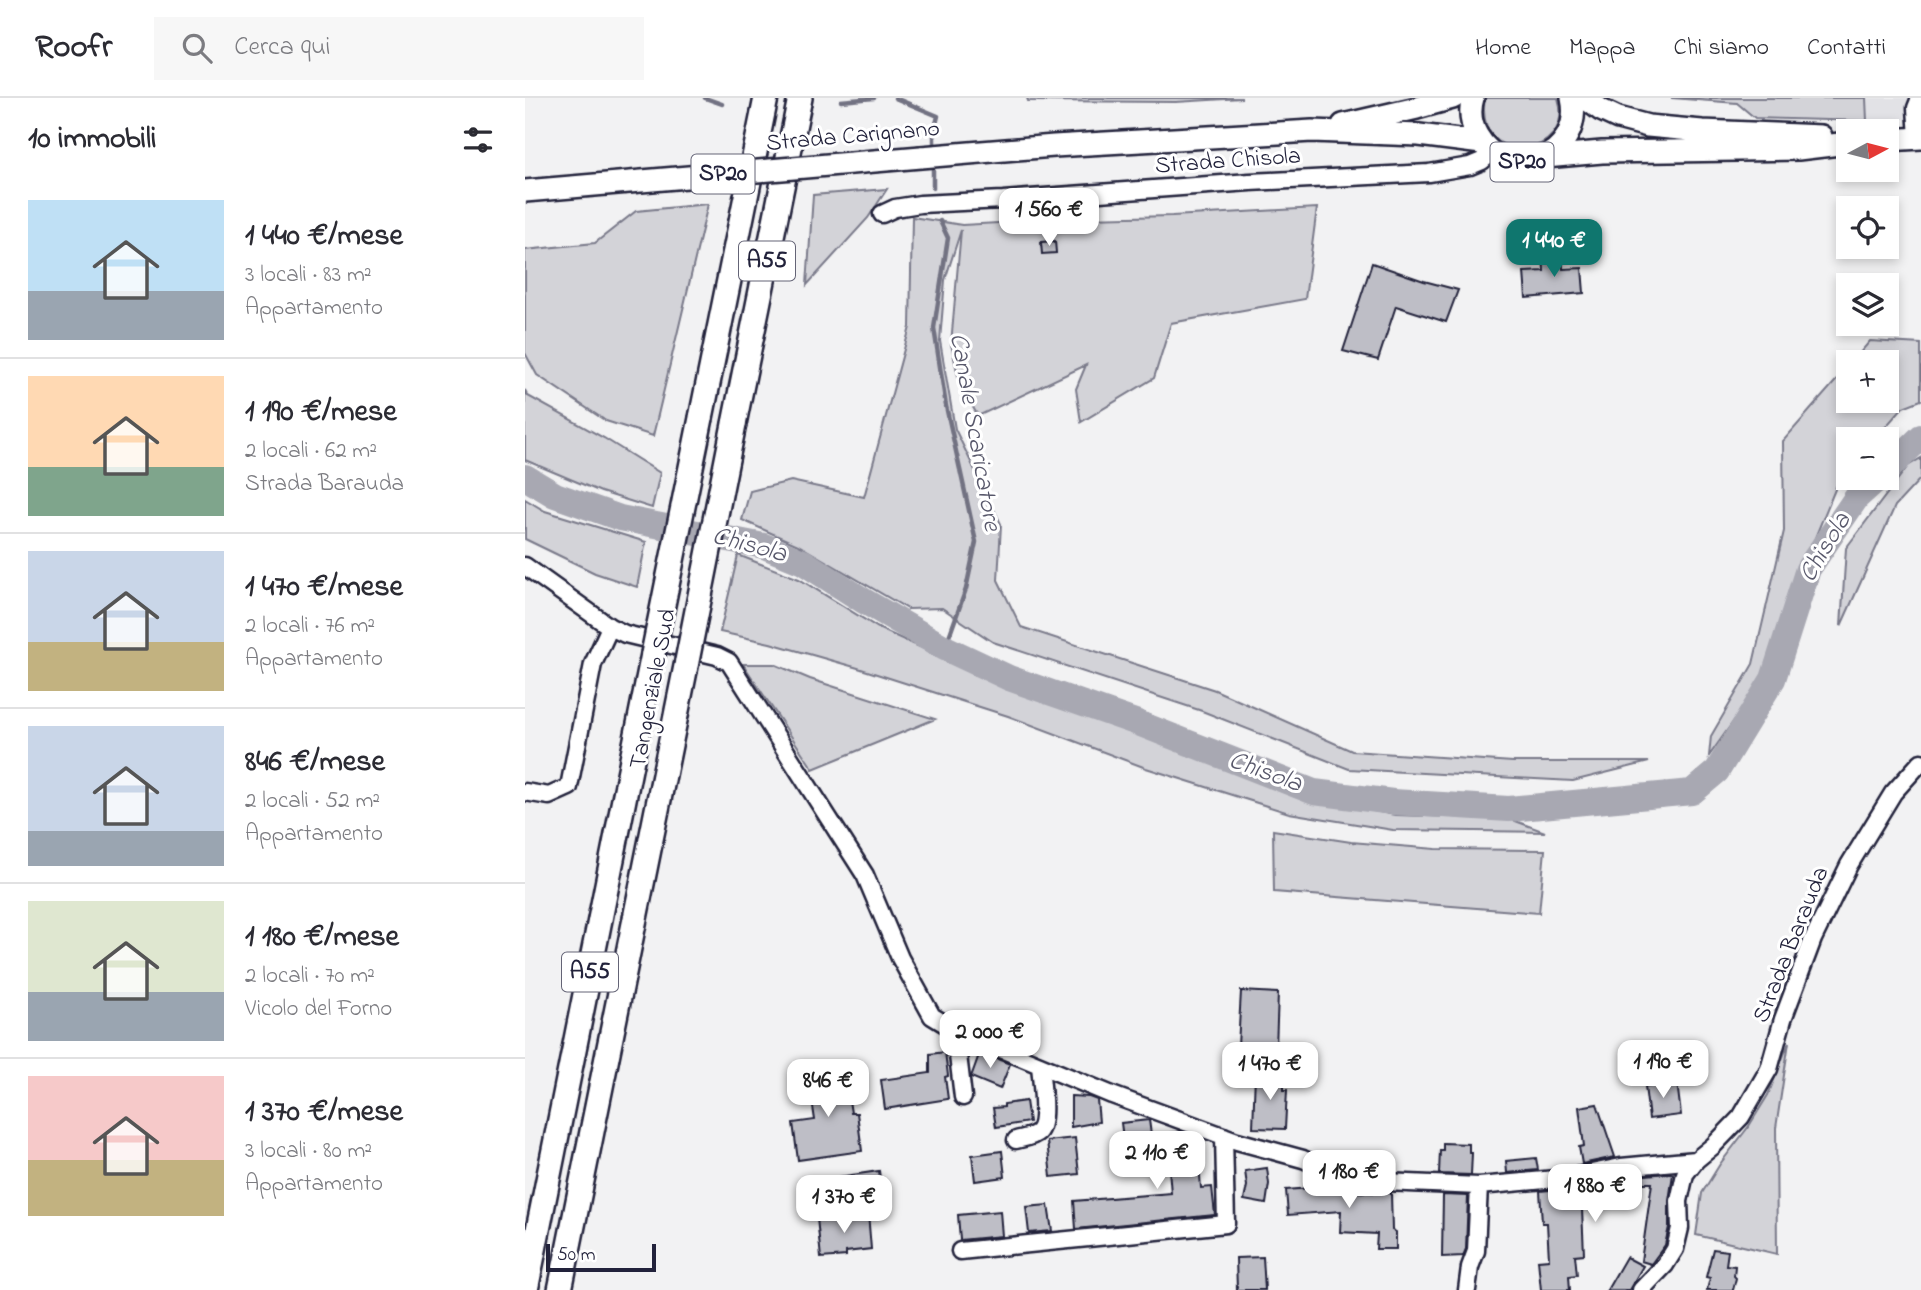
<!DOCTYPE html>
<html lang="it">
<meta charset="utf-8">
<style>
:root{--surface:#fff;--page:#f7f7f7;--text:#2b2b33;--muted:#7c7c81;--line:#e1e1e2;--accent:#0f766e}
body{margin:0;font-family:"Indie Flower",sans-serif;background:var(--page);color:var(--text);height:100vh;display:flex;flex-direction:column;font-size:26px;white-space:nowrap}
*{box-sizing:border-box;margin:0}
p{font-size:23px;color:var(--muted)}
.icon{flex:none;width:38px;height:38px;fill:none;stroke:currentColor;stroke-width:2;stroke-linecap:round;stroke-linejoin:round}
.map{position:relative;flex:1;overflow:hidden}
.side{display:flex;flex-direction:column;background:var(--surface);width:525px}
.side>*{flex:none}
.needle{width:46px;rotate:83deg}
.fabs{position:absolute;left:1311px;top:21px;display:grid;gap:14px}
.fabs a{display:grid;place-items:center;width:63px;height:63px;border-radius:0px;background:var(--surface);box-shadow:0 4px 10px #0003;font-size:35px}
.scale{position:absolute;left:21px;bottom:18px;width:110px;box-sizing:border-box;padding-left:7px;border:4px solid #22223b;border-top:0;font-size:19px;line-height:24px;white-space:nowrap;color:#22223b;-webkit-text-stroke:5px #fff;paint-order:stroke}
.price{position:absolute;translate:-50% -60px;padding:0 16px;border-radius:14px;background:#fff;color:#222;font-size:23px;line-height:46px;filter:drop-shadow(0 2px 4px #0008)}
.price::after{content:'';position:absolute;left:50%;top:42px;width:21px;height:16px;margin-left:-10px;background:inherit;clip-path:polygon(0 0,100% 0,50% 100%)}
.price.selected{background:var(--accent);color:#fff}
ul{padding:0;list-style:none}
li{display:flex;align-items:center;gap:21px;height:175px;padding:0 28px}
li+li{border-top:2px solid var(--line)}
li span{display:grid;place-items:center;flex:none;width:196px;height:140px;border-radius:0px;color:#555}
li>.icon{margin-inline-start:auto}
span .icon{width:84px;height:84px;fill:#fffc;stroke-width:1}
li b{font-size:30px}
h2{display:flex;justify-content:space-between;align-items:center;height:84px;padding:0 28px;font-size:30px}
header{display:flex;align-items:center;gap:42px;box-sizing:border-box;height:98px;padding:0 35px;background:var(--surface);border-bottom:2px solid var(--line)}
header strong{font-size:33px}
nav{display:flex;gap:38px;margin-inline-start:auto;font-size:24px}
.search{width:490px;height:63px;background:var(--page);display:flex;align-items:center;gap:18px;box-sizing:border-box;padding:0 24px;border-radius:0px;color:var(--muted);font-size:26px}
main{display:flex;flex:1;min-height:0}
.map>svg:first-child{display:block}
.built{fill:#e2e2e6}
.green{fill:#d3d3d8;stroke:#7a7a8a;stroke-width:2}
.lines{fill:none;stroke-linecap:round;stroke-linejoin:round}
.stream{stroke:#727282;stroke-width:4.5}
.river{stroke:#a8a8b2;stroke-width:26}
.building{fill:#bebec6;stroke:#22223b;stroke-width:2}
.minor-casing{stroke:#22223b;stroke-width:21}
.major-casing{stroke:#22223b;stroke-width:26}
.highway-casing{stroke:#22223b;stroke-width:28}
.minor{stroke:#fff;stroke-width:16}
.major{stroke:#fff;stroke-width:21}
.highway{stroke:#fff;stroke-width:23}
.major-bridge-casing{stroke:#22223b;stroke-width:26;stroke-linecap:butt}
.highway-bridge-casing{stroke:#22223b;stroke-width:28;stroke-linecap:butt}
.major-bridge{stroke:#fff;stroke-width:21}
.highway-bridge{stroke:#fff;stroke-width:23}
.labels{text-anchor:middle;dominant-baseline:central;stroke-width:6;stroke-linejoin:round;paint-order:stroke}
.shield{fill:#fff;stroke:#646476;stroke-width:2}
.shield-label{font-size:23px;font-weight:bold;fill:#22223b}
.street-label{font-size:24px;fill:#22223b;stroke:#fff}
.water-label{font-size:26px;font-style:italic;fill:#58586b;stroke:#fff}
</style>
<header>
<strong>Roofr</strong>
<div class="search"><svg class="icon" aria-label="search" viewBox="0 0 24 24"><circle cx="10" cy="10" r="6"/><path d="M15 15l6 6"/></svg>Cerca qui</div>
<nav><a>Home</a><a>Mappa</a><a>Chi siamo</a><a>Contatti</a></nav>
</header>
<main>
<section class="side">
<h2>10 immobili<svg class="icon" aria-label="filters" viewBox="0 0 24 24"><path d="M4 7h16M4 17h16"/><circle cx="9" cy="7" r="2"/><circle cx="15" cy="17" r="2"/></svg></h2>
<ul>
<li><span style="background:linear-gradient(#bfe0f5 65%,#9aa5b1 0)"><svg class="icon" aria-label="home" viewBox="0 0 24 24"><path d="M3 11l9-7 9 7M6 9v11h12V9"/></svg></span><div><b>1 440 €/mese</b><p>3 locali · 83 m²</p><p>Appartamento</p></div></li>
<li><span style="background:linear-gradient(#ffd9b3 65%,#7fa58c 0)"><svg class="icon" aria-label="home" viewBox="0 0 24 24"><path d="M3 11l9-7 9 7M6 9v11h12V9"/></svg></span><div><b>1 190 €/mese</b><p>2 locali · 62 m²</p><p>Strada Barauda</p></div></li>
<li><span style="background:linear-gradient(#c9d6e8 65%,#c2b280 0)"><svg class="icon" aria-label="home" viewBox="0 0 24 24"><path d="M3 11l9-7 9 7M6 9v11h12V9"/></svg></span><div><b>1 470 €/mese</b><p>2 locali · 76 m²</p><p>Appartamento</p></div></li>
<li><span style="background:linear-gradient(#c9d6e8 75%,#9aa5b1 0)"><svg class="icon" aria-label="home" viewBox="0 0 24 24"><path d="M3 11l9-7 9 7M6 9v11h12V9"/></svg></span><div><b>846 €/mese</b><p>2 locali · 52 m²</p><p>Appartamento</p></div></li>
<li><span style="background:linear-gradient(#dfe7d0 65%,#9aa5b1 0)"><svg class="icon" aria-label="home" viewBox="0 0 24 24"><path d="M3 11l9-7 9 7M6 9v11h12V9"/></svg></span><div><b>1 180 €/mese</b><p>2 locali · 70 m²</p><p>Vicolo del Forno</p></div></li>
<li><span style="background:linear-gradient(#f6c9c9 60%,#c2b280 0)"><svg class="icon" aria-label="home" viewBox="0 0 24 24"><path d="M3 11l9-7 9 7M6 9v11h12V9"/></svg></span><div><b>1 370 €/mese</b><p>3 locali · 80 m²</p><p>Appartamento</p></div></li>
</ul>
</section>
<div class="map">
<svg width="1396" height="1192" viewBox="0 0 1396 1192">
<rect width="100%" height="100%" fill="#f2f2f3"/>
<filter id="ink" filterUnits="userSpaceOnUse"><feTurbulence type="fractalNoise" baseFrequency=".0143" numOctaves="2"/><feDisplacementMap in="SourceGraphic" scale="14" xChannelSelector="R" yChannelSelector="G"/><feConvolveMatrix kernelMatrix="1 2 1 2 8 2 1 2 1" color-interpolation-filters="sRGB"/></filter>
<g filter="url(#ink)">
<path class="built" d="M1341 0H1396V20L1342 23Z"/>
<path class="green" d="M502 0H717L651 4 503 3Z
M960 0H1033C1052 61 948 73 960 0Z
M1146 0H1341L1342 23 1230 20 1212 5Z
M362 91 343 120 282 187 288 97Z
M183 106 128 338 81 323 12 277 0 255V152L70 145 111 113Z
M792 110 780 201 646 225 629 280 556 324 551 291 561 267 453 318 435 287 426 246 436 132 420 182 415 243 430 331 476 426 473 482 496 529 690 592 827 653 988 664H1124L1048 683 824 671 677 613 468 544 417 510 383 511 273 447 217 422 225 393 266 383 339 399 385 229 387 119 437 127 561 120 647 118Z
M1345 243 1396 246V302L1378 309 1350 341H1323V372L1313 384 1282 459 1241 577 1184 658 1186 638 1228 566 1259 433 1258 343 1323 269V303H1362V264H1327Z
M0 292 3 298 79 340 135 375 127 410 76 394 0 362Z
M1396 360V380L1370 408 1316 528 1321 450 1383 368Z
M0 401 20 413 121 444 112 489 70 475 0 441Z
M213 457 274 481 355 531 494 594 636 644 771 699 870 717 985 721 1020 734 868 732 764 715 621 670 483 618 333 570 245 545 195 534Z
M218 566H249L285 581 410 621 288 671Z
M748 732 826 744 911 751 1020 752 1014 815 749 794Z
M1264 944 1251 1030 1252 1156 1171 1137 1177 1095 1195 1066 1224 1028 1243 997Z"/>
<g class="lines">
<path class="stream" d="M180 0 197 6
M370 0 413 18 409 34V50
M316 3 349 0
M408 90V63
M415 123 423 140 409 230 421 308 451 444 441 491 420 550"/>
<path class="river" d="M1362 372 1396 339
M0 379 30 397 95 420 239 448 278 464 339 503 420 550 484 580 613 625 789 694 868 704 984 711 1167 694 1192 673 1248 581 1283 471 1332 399 1353 380"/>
</g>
<path class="building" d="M530 143 531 155 517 156 516 144Z
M1037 154 1038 171 1057 170 1059 195 1001 200 999 174 1019 173 1018 155Z
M847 165 899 183 933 192 921 224 871 208 853 262 818 253Z
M716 893 753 895 751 950 713 948Z
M420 954 423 978 420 979 423 1001 360 1011 356 982 405 975V956Z
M455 954 485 966 475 991 446 979Z
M319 971 326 1015H332L337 1053 273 1062 268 1025 290 1022 283 976Z
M730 976 759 978V992H762L760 1031 728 1030Z
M1152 984 1156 1017 1124 1021 1120 988Z
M546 998 564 999 572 1002 574 1024 546 1029Z
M501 1003 504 1024 471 1029 468 1010 479 1009V1006Z
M1072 1006 1090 1059 1057 1066 1054 1049 1059 1048 1054 1009Z
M624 1022 627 1044 599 1048 596 1025Z
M658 1034 659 1040H672L676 1090 687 1089 690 1117 551 1131 549 1103 646 1095 644 1071H635V1065H631L629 1036Z
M550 1040 554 1076 526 1079 522 1043Z
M918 1045 944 1046V1055H947L946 1077 914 1076 915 1052H918Z
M477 1053 480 1079 450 1083 447 1057Z
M1011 1060 1013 1072 982 1075 981 1063Z
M742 1070 744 1086 741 1106 719 1102 722 1088 720 1073Z
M354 1073 358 1101 336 1105 335 1091 315 1094 313 1079Z
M1143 1075 1148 1076 1144 1103V1129L1140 1147 1126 1166 1116 1163 1127 1085H1103L1082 1092 1085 1105 1057 1111 1059 1156 1050 1157 1052 1177 1044 1178 1045 1192H1016L1013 1162 1024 1161 1022 1125H1017L1015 1093 1044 1090 1098 1079Z
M813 1088 832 1094 866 1095 867 1132 871 1134V1151H851L852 1136 815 1134 816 1113 763 1117 761 1092Z
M918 1097 943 1098 941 1151 938 1158 917 1159Z
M523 1107 527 1133 504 1135 501 1109Z
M475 1113 477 1138 435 1142 433 1117Z
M343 1115 346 1151 321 1154V1158L296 1160 292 1120Z
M1188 1151 1203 1153 1201 1167 1210 1168 1209 1178 1211 1180 1208 1192H1182L1185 1180 1181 1179Z
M738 1159 740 1192H712L711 1160Z
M1101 1159 1118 1168 1104 1192H1082Z"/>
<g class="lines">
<defs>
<path id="minor" d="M1393 40 1391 10 1395 0
M357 116 370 110 395 106 478 102 725 84 904 75 945 68 957 63 967 54
M0 468 85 529 100 536 192 558 204 564 340 777 375 860 407 918 430 932 587 997 712 1043 778 1061 818 1079 836 1083 954 1088 1042 1080 1096 1069 1171 1062
M0 694 24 698 44 689 68 566 85 529
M430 932 438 999
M491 1042C498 1040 508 1039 513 1034 523 1024 516 982 515 967
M435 1153 701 1126 699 1038
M942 1192 945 1169 951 1153 954 1088
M1116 1192 1140 1167 1150 1151 1155 1130 1154 1103 1160 1076 1171 1062 1188 1048 1216 1019 1244 971 1258 921 1288 841 1324 767 1368 695 1396 664"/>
<path id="major" d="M948 0C944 13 946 26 952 37 982 90 1060 59 1047 0
M1060 0 1076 12 1093 20 1123 28 1177 33 1296 38
M818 27 892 10 928 0
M1362 42 1396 40
M396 59 529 48 787 33 894 37 957 45
M1020 59 1077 54 1273 51 1323 45"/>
<path id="highway" d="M176 320 241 0
M209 326 275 0
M1 1192 128 556
M35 1192 162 563"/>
</defs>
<use href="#minor" class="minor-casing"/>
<use href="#major" class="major-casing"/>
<use href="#highway" class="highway-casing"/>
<use href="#minor" class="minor"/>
<use href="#major" class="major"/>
<use href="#highway" class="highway"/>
<defs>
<path id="major-bridge" d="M0 93 396 59"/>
<path id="highway-bridge" d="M128 556 176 320
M162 563 209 326"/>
</defs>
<use href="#major-bridge" class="major-bridge-casing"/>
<use href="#highway-bridge" class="highway-bridge-casing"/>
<use href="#major-bridge" class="major-bridge"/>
<use href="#highway-bridge" class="highway-bridge"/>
</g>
</g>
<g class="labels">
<g class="shield">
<rect x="965.5" y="44.5" width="63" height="39" rx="5"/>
<rect x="166.5" y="56.5" width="63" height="39" rx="5"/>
<rect x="214" y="143.5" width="56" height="39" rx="5"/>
<rect x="37" y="854.5" width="56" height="39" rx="5"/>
</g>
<g class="shield-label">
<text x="997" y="64">SP20</text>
<text x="198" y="76">SP20</text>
<text x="242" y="163">A55</text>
<text x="65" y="874">A55</text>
</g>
<g class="street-label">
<text transform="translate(328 39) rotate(-5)">Strada Carignano</text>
<text transform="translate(703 64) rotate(-4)">Strada Chisola</text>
<text transform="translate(129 591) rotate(-79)">Tangenziale Sud</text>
<text transform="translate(1267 847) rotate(-68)">Strada Barauda</text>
</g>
<g class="water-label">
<text transform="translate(449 334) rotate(80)">Canale Scaricatore</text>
<text transform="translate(224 448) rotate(15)">Chisola</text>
<text transform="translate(1301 450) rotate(-59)">Chisola</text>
<text transform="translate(740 675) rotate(20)">Chisola</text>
</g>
</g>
</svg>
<div class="fabs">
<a><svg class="needle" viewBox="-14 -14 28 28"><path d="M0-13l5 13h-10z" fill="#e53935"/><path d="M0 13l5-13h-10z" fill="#7c7c81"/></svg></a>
<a><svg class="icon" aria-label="locate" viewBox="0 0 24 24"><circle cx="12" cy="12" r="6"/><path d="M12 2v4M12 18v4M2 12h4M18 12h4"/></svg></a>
<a><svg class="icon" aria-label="layers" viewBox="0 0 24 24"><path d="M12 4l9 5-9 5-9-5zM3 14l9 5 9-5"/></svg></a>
<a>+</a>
<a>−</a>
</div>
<div class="scale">50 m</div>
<b class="price" style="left:524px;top:150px">1 560 €</b>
<b class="price selected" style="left:1029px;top:181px">1 440 €</b>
<b class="price" style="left:465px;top:972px">2 000 €</b>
<b class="price" style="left:1138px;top:1002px">1 190 €</b>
<b class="price" style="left:745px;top:1004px">1 470 €</b>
<b class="price" style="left:303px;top:1021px">846 €</b>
<b class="price" style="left:632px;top:1093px">2 110 €</b>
<b class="price" style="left:824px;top:1112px">1 180 €</b>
<b class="price" style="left:1070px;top:1126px">1 880 €</b>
<b class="price" style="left:319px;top:1137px">1 370 €</b>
</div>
</main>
